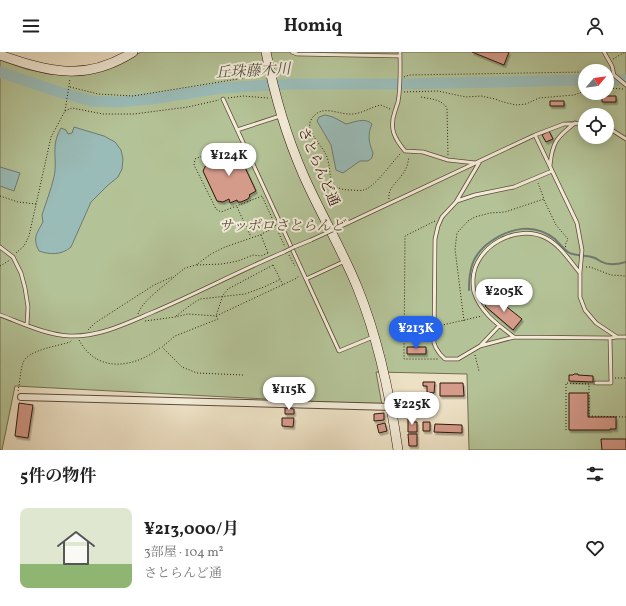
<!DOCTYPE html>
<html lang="ja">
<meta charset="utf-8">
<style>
:root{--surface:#fff;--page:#f2f2f2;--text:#222;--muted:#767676;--line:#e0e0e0;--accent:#2563eb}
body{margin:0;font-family:Vollkorn,"Noto Serif JP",serif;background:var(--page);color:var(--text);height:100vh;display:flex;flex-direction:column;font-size:15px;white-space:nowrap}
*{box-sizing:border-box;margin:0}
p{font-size:13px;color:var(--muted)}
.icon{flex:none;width:22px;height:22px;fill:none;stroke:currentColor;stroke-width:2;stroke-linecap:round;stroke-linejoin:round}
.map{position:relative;height:398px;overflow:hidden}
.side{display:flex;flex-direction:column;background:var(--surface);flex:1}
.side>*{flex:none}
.needle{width:26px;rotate:61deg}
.fabs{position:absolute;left:578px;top:12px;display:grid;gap:8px}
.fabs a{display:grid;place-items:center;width:36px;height:36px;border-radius:50%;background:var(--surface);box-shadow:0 2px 10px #0003;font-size:20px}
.price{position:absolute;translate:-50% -34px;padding:0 9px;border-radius:14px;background:#fff;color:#222;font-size:13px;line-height:26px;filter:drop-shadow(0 1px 2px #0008)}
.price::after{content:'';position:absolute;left:50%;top:24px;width:12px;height:9px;margin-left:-6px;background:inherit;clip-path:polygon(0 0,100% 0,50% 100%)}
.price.on{background:var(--accent);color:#fff}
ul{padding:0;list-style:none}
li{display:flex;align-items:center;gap:12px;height:100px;padding:0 20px}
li+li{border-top:1px solid var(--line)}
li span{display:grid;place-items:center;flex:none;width:112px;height:80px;border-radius:8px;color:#555}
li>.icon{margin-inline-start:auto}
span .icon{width:48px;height:48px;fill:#fffc;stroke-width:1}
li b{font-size:17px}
h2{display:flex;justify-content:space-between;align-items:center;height:48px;padding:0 20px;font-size:17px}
header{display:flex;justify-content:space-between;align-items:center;height:52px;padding:0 20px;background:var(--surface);font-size:18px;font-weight:700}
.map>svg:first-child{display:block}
.green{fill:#b4c397;stroke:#726d50;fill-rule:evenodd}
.water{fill:#9abcb8;stroke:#6f7a72}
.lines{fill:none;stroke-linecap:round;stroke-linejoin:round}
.stream{stroke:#6f7a72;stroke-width:2}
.river{stroke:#9abcb8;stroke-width:11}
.building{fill:#d49a8a;stroke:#2f170a;filter:url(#shadow)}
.lane-casing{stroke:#5e4a39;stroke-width:4.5}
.street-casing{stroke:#5e4a39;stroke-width:8}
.secondary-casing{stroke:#2f170a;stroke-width:10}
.path{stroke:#2f170a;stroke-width:1;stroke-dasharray:1 2;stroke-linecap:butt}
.lane{stroke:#f3ecd9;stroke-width:3}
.street{stroke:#f3ecd9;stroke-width:6}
.secondary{stroke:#f3ecd9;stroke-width:9}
.lane-bridge-casing{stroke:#5e4a39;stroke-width:4.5;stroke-linecap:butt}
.lane-bridge{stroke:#f3ecd9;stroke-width:3}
.labels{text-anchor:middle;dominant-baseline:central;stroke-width:4;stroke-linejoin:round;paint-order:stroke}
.street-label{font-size:14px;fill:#2f170a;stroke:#f3ecd9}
.park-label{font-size:14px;font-style:italic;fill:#574b34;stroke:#f3ecd9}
.water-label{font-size:15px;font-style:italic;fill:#545147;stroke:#f3ecd9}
</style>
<header><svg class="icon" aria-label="menu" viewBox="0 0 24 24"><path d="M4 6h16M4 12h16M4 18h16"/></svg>Homiq<svg class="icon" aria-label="person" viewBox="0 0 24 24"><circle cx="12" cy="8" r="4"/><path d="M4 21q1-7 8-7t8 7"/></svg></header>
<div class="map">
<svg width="626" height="398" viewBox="0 0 626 398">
<defs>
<filter id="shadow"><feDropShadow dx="1.5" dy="2.5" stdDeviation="0" flood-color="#0004"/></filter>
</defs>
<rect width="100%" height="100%" fill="#ede1c5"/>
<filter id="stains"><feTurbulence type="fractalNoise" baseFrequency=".005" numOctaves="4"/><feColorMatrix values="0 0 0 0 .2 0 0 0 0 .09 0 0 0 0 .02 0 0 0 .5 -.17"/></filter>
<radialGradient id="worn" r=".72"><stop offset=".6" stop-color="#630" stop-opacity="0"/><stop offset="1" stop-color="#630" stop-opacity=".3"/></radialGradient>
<path class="green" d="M141 0H626V398H469L467 322 376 320 382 353 15 334 2 398H0V8L26 17 49 22 67 23 123 10ZM585 19H607V41H585ZM585 63H607V85H585Z"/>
<path class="water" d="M325 63 333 65 346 72C355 70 365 65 372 72 367 83 369 91 373 101L372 106 368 109H360L343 121 336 118 331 93 317 69 319 65Z
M74 75 104 84 115 90 121 98 123 107 122 117 118 125 107 134 91 150 71 195C62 203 50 203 39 199 32 186 37 181 43 170L42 163C46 150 51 138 54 125 58 106 50 95 61 76L66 78 68 82 72 81Z
M0 115 20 121 14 139 0 134Z"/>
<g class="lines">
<path class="stream" d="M469 238C469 217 472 203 490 190 510 176 534 170 555 187 559 191 563 196 568 200 575 205 586 202 595 206 597 207 600 209 602 210 609 214 619 212 626 210"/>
<path class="river" d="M0 20 59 40 92 49 117 50 151 47 222 36 289 32H408L585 28
M607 28H626"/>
</g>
<path class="building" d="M472 0H509L504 13Z
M602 44H616V50H602Z
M550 49H564V54H550Z
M549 79 553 87 546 90 542 83Z
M235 94 256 139 249 143 250 144 248 147 241 150H238L237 148 230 151 229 147 223 150 217 149 203 119 206 113 212 110 210 106Z
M493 244 522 267 513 278 485 254Z
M407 295H426V302H407Z
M574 322H578V323L593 324V330L569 329V323H573Z
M423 330H435L434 341 427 340V334H423Z
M440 331H463L464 344H440Z
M569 341H588V365H616V377H610V378H569Z
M19 351 33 353 28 386 15 384Z
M285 356 294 357V362H285Z
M384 361V368L374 369V362Z
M282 366H294L293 375 282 374Z
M408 367H414V370H417V380H408Z
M423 370H430V379H423Z
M385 371 387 379 379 381 377 373Z
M435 372 462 373V381L434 380Z
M408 382H417V394H409Z
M601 387H626V398H602Z"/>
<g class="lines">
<defs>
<path id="lane" d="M292 0 297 2 400 4
M400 0C400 15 401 35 398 50 397 53 396 56 395 59 389 76 394 86 405 99L423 100 448 108 476 111
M604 0 612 14 614 23 626 33
M223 47 306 227 345 209
M607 75 626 87
M237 78 280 64
M535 83 577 171 582 198 580 221V245L585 258 596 271 617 285H626
M479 111 456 150 442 165 438 174 435 187 434 291 436 296 440 302 445 307H458L480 294 514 285 610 286 617 285
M550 114C552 90 557 85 575 71
M457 149 475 143 514 135 552 119
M348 171 535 83 564 72 585 71
M0 195 13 205 21 221 25 236 28 255 27 273
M294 195 311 188
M306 227 339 299 373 285
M0 263C22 271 46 283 70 284 99 285 125 272 151 261 196 242 239 219 284 200
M514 285C497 272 481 261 474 240 473 236 473 232 473 228 474 194 517 171 546 186 560 193 570 209 580 221
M481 293 499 274
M596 331H611L610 286"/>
<path id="street" d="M21 345 392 355"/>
<path id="secondary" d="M266 0C274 41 286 83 303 122 320 161 342 197 358 237 379 289 390 343 398 398
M0 3C49 20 86 30 133 0"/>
</defs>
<use href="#lane" class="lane-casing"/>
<use href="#street" class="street-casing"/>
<use href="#secondary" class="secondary-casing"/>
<path class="path" d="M613 7 625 0
M404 25 409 23 585 20
M70 35 98 42 133 44 263 23
M607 36 623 37
M404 40 438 39 466 45 481 44 495 47 503 50 516 53 526 52 539 46 574 43 585 39
M421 45C431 47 441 47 447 56L448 104
M228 46 243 44 268 46
M390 57 381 53C371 55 361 62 352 62 340 63 326 54 316 62 300 75 319 89 325 101 334 116 323 137 349 138 354 138 360 139 364 138 375 135 392 110 401 101
M65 59 72 56 103 62H134L188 55 219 48
M207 102 195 107 194 113 216 157 221 160 262 144 285 195
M0 144 18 150 36 152
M389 147C387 136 399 129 404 120 407 116 408 110 409 105
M544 148 556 173 568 187 565 193 566 196
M237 155 251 185
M435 169 405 184 404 307H439
M261 183 268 201
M16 201 24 194 29 184 51 85 65 59 70 27
M289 203 295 214
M197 213 222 212 238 209 253 203 261 204 268 201
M273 213 283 233
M0 214 10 208
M586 215H590L611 223 626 224
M175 224 185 216 196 213 211 202 225 195 260 183 275 175
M138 262C142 249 164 234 174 225
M176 264 192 252 200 247 245 242 264 235 281 227
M145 269 175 265 188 262 216 264 297 226 299 223
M464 269 455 197 457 181 468 169 475 165 490 161 505 160 544 147 538 131
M438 274 482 264
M88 278 95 271 154 233 172 225
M79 288C97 322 135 316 161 295
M475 303 479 319
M243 323 197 321 182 315 162 295 175 284 218 267 216 264 223 243 228 237 273 213
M615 326H626
M18 339C20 330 20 320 23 311 27 298 58 294 70 290L72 288
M566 378V331L589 332V364L626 365"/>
<use href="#lane" class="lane"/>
<use href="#street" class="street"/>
<use href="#secondary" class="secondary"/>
<defs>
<path id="lane-bridge" d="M311 188 348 171
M284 200 294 195"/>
</defs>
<use href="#lane-bridge" class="lane-bridge-casing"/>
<use href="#lane-bridge" class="lane-bridge"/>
</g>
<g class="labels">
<g class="street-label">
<text transform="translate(318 115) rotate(67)">さとらんど通</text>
</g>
<g class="park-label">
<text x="282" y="174">サッポロさとらんど</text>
</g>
<g class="water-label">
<text transform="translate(253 20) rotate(-3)">丘珠藤木川</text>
</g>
</g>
<rect width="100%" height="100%" filter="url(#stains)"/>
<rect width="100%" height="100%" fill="url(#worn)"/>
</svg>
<div class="fabs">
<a><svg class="needle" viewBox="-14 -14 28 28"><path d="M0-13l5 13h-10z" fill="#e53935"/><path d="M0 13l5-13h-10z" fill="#767676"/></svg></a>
<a><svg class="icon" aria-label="locate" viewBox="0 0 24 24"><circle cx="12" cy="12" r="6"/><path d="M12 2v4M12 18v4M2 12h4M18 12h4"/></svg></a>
</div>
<b class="price" style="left:229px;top:125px">¥124K</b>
<b class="price" style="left:504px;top:261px">¥205K</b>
<b class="price on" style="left:416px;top:298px">¥213K</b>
<b class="price" style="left:289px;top:359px">¥115K</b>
<b class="price" style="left:412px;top:374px">¥225K</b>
</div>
<section class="side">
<h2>5件の物件<svg class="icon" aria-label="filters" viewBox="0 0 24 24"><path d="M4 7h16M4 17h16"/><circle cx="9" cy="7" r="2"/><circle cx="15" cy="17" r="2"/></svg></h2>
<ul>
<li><span style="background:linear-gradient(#dfe7d0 70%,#8fb573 0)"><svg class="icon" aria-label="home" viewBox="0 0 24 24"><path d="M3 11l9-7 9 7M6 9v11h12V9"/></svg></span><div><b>¥213,000/月</b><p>3部屋 · 104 m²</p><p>さとらんど通</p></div><svg class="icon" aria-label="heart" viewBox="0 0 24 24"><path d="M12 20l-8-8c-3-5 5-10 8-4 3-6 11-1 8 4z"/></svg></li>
</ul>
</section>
